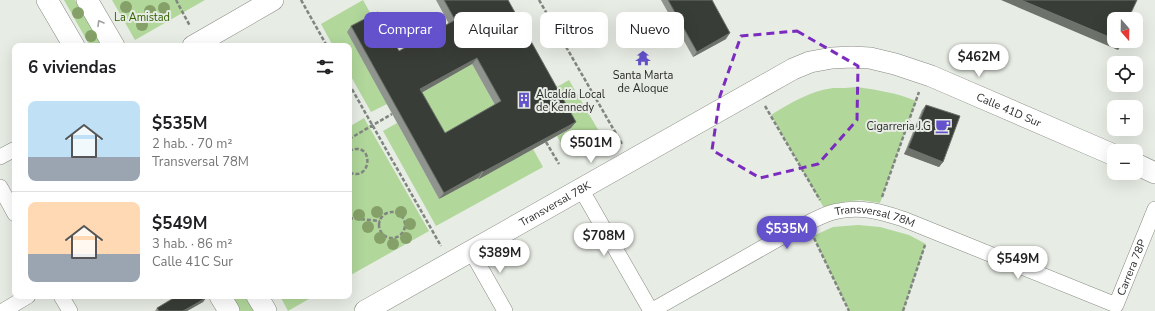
<!DOCTYPE html>
<html lang="es">
<meta charset="utf-8">
<style>
:root{--surface:#fff;--page:#f6f6f6;--text:#202124;--muted:#757577;--line:#e0e0e0;--accent:#6352cb}
body{margin:0;font-family:"Nunito Sans",sans-serif;background:var(--page);color:var(--text);height:100vh;display:flex;flex-direction:column;font-size:15px;white-space:nowrap}
*{box-sizing:border-box;margin:0}
p{font-size:13px;color:var(--muted)}
.icon{flex:none;width:22px;height:22px;fill:none;stroke:currentColor;stroke-width:2;stroke-linecap:round;stroke-linejoin:round}
.map{position:relative;flex:1;overflow:hidden}
.drawer{position:absolute;left:12px;top:43px;width:340px;height:256px;display:flex;flex-direction:column;background:var(--surface);border-radius:8px;box-shadow:0 4px 16px #0002}
.drawer>*{flex:none}
.guide{position:absolute;left:364px;top:12px;width:380px;height:36px;display:flex;gap:8px}
.needle{width:26px;rotate:160deg}
.fabs{position:absolute;left:1107px;top:12px;display:grid;gap:8px}
.fabs a{display:grid;place-items:center;width:36px;height:36px;border-radius:8px;background:var(--surface);box-shadow:0 4px 16px #0002;font-size:20px}
.price{position:absolute;translate:-50% -34px;padding:0 9px;border-radius:14px;background:#fff;color:#222;font-size:13px;line-height:26px;filter:drop-shadow(0 1px 2px #0008)}
.price::after{content:'';position:absolute;left:50%;top:24px;width:12px;height:9px;margin-left:-6px;background:inherit;clip-path:polygon(0 0,100% 0,50% 100%)}
.price.selected{background:var(--accent);color:#fff}
ul{padding:0;list-style:none}
li{display:flex;align-items:center;gap:12px;height:100px;padding:0 16px}
li+li{border-top:1px solid var(--line)}
li span{display:grid;place-items:center;flex:none;width:112px;height:80px;border-radius:8px;color:#555}
li>.icon{margin-inline-start:auto}
span .icon{width:48px;height:48px;fill:#fffc;stroke-width:1}
li b{font-size:17px}
h2{display:flex;justify-content:space-between;align-items:center;height:48px;padding:0 16px;font-size:17px}
.tag{padding:0 14px;border-radius:8px;background:var(--surface);box-shadow:0 4px 16px #0002;font-size:14px;line-height:36px}
.tag.selected{background:var(--accent);color:#fff}
.map>svg:first-child{display:block}
.green{fill:#b1d79b}
.lines{fill:none;stroke-linecap:round;stroke-linejoin:round}
.street-casing{stroke:#858a82;stroke-width:16}
.secondary-casing{stroke:#858a82;stroke-width:22}
.path{stroke:#818580;stroke-width:2.5;stroke-dasharray:4 2;stroke-linecap:butt}
.street{stroke:#fff;stroke-width:15}
.secondary{stroke:#fff;stroke-width:21}
.tree{fill:#85a169}
.wall{fill:#90948e;fill-rule:evenodd}
.shaded-wall{fill:#6d726b}
.building{fill:#393d37;stroke:#6d726b;fill-rule:evenodd}
.oneway{stroke:#9fa09f}
.marked{fill:none;stroke:#7b2cbf;stroke-width:3;stroke-dasharray:8 5;stroke-linejoin:round}
.labels{text-anchor:middle;dominant-baseline:central;stroke-width:4;stroke-linejoin:round;paint-order:stroke}
.park-label{font-size:11px;fill:#346305;stroke:#e7ece4}
.poi-label{font-size:11px;fill:#2a2c29;stroke:#e7ece4}
.street-label{font-size:11px;fill:#2a2c29;stroke:#e7ece4}
</style>
<div class="map">
<svg width="1155" height="311" viewBox="0 0 1155 311">
<rect width="100%" height="100%" fill="#e7ece4"/>
<path class="green" d="M64 0H75L102 46H90Z
M112 0H205L135 40Z
M363 0 373 18 387 104 371 112 349 73V46H333L321 24Z
M472 64 523 155 533 149 543 167 436 226 383 131 397 123 439 199 465 185 416 96Z
M569 80 600 133 567 153 557 136 571 128 550 91Z
M857 87C878 90 897 93 916 101L880 203 860 200 843 202 824 208 771 115C790 103 810 91 833 88 841 88 849 88 857 87Z
M364 118 429 231 349 276V127Z
M858 225 880 227 909 235 926 244 903 311H849L813 236 833 227Z
M231 296H248L257 311H240Z
M280 296H314L288 311Z"/>
<g class="lines">
<defs>
<g id="street">
<path d="M0 157 15 149"/>
<path d="M0 187 15 214"/>
<path d="M581 189 651 311"/>
<path d="M471 251 505 311"/>
<path d="M61 296 70 311"/>
<path d="M3 311 28 296"/>
<path id="s1" d="M651 311 801 226C813 221 825 213 838 211 861 206 882 212 903 219L1116 305 1155 209"/>
</g>
<g id="secondary">
<path d="M47 0 74 46"/>
<path d="M87 0 114 46"/>
<path d="M193 46 273 0"/>
<path d="M1136 164 1155 173"/>
<path d="M220 296 229 311"/>
<path d="M257 296 266 311"/>
<path id="s2" d="M365 311 793 69 810 62 832 58 852 57 870 58 895 64 931 76 1114 155"/>
</g>
</defs>
<use href="#street" class="street-casing"/>
<use href="#secondary" class="secondary-casing"/>
<path class="path" d="M176 0 190 26
M301 0 327 46
M539 0 622 144
M349 84 441 246
M765 106 820 200
M349 139 392 114
M546 142 559 164
M349 151C375 139 372 184 349 172
M349 180 352 174
M882 197 919 92
M379 225a13 13 0 1 1 26 0a13 13 0 1 1-26 0Z
M349 218 380 221
M814 238 849 311
M903 311 925 245"/>
<use href="#street" class="street"/>
<use href="#secondary" class="secondary"/>
</g>
<g class="tree">
<circle cx="126" cy="7" r="6"/>
<circle cx="164" cy="8" r="6"/>
<circle cx="150" cy="11" r="6"/>
<circle cx="78" cy="13" r="6"/>
<circle cx="142" cy="25" r="6"/>
<circle cx="91" cy="36" r="6"/>
<circle cx="377" cy="212" r="6"/>
<circle cx="401" cy="212" r="6"/>
<circle cx="359" cy="215" r="6"/>
<circle cx="410" cy="224" r="6"/>
<circle cx="368" cy="227" r="6"/>
<circle cx="380" cy="238" r="6"/>
<circle cx="406" cy="238" r="6"/>
<circle cx="393" cy="244" r="6"/>
</g>
<path class="wall" d="M436 0H508L571 128 479 179 478 178 439 199 347 32 351 26 399 51 449 24ZM472 64 495 105 445 133 422 92Z
M661 0H712L726 39 693 57Z
M926 105 943 162 939 167 904 154 922 110Z
M206 298 203 302 187 311H155L157 308Z"/>
<path class="shaded-wall" d="M1001 0H1021L1114 39V41H1118L1123 43 1118 50Z
M730 33 726 39 693 57 697 52Z
M477 58 472 64 416 96 420 89Z
M576 122 571 128 479 179 483 172Z
M908 148 943 162 939 167 904 154Z
M483 171 478 178 439 199 444 193Z
M206 298 203 302 187 311H183Z"/>
<path class="building" d="M444 0H508L576 122 483 172V171L444 193 351 26 378 12 399 51 455 20ZM477 58 501 101 445 133 420 89Z
M668 0H712L730 33 697 52Z
M1021 0H1137L1130 15 1134 17 1133 19H1114V39Z
M1118 41H1124L1123 43Z
M926 105 960 116 943 162 908 148Z
M177 296H205L206 298 183 311H159L157 308Z"/>
<defs><path id="oneway-chevron" d="M-2-3.5L2.5 0L-2 3.5" fill="none" stroke-width="1.6" stroke-linecap="round" stroke-linejoin="round"/></defs>
<use class="oneway" href="#oneway-chevron" transform="translate(100 23) rotate(-120)"/>
<path class="marked" d="M797 31 858 66 857 120 818 164 760 178 712 150 720 96 741 36Z"/>
<defs>
<symbol id="temple-bare" viewBox="-9 -9 18 18"><path d="M0-6L5-2H3V0L6.5 2.5H4V6H1.5V3h-3V6H-4V2.5H-6.5L-3 0V-2H-5Z" fill="#6352cb" stroke="#e7ece4" stroke-width="2.5" paint-order="stroke"/></symbol>
<symbol id="building-bare" viewBox="-9 -9 18 18"><path d="M-4-6H4V6H1V3H-1V6H-4ZM-2.5-4.3h1.7v1.8h-1.7ZM.8-4.3h1.7v1.8H.8ZM-2.5-1h1.7V.8h-1.7ZM.8-1h1.7V.8H.8Z" fill="#6352cb" stroke="#e7ece4" stroke-width="2.5" paint-order="stroke"/></symbol>
<symbol id="cafe-bare" viewBox="-9 -9 18 18"><path d="M-5.5-4.5H6V0H3Q3 3.5 0 3.5H-2.5Q-5.5 3.5-5.5 0ZM3-3.2v2h1.7v-2ZM-6 4.5H4V6H-6Z" fill="#6352cb" stroke="#e7ece4" stroke-width="2.5" paint-order="stroke"/></symbol>
</defs>
<g fill-rule="evenodd">
<use href="#temple-bare" x="632" y="47" width="22" height="22"/>
<use href="#building-bare" x="513" y="89" width="22" height="22"/>
<use href="#cafe-bare" x="932" y="115" width="22" height="22"/>
</g>
<g class="labels">
<g class="park-label">
<text x="142" y="17">La Amistad</text>
</g>
<g class="poi-label">
<text x="643" y="75">Santa Marta<tspan x="643" dy="13">de Aloque</tspan></text>
<text x="536" y="94" text-anchor="start">Alcaldía Local<tspan x="536" dy="13">de Kennedy</tspan></text>
<text x="931" y="126" text-anchor="end">Cigarreria J.G</text>
</g>
<g class="street-label">
<text stroke="none"><textPath href="#s2" startOffset="719">Calle 41D Sur</textPath></text>
<text stroke="none"><textPath href="#s2" startOffset="218">Transversal 78K</textPath></text>
<text stroke="none"><textPath href="#s1" startOffset="250">Transversal 78M</textPath></text>
<text stroke="none"><textPath href="#s1" startOffset="549">Carrera 78P</textPath></text>
</g>
</g>
</svg>
<div class="fabs">
<a><svg class="needle" viewBox="-14 -14 28 28"><path d="M0-13l5 13h-10z" fill="#e53935"/><path d="M0 13l5-13h-10z" fill="#757577"/></svg></a>
<a><svg class="icon" aria-label="locate" viewBox="0 0 24 24"><circle cx="12" cy="12" r="6"/><path d="M12 2v4M12 18v4M2 12h4M18 12h4"/></svg></a>
<a>+</a>
<a>−</a>
</div>
<b class="price" style="left:979px;top:78px">$462M</b>
<b class="price" style="left:591px;top:164px">$501M</b>
<b class="price selected" style="left:787px;top:250px">$535M</b>
<b class="price" style="left:604px;top:257px">$708M</b>
<b class="price" style="left:500px;top:274px">$389M</b>
<b class="price" style="left:1018px;top:280px">$549M</b>
<div class="guide">
<a class="tag selected">Comprar</a>
<a class="tag">Alquilar</a>
<a class="tag">Filtros</a>
<a class="tag">Nuevo</a>
</div>
<section class="drawer">
<h2>6 viviendas<svg class="icon" aria-label="filters" viewBox="0 0 24 24"><path d="M4 7h16M4 17h16"/><circle cx="9" cy="7" r="2"/><circle cx="15" cy="17" r="2"/></svg></h2>
<ul>
<li><span style="background:linear-gradient(#bfe0f5 70%,#9aa5b1 0)"><svg class="icon" aria-label="home" viewBox="0 0 24 24"><path d="M3 11l9-7 9 7M6 9v11h12V9"/></svg></span><div><b>$535M</b><p>2 hab. · 70 m²</p><p>Transversal 78M</p></div></li>
<li><span style="background:linear-gradient(#ffd9b3 65%,#9aa5b1 0)"><svg class="icon" aria-label="home" viewBox="0 0 24 24"><path d="M3 11l9-7 9 7M6 9v11h12V9"/></svg></span><div><b>$549M</b><p>3 hab. · 86 m²</p><p>Calle 41C Sur</p></div></li>
</ul>
</section>
</div>
